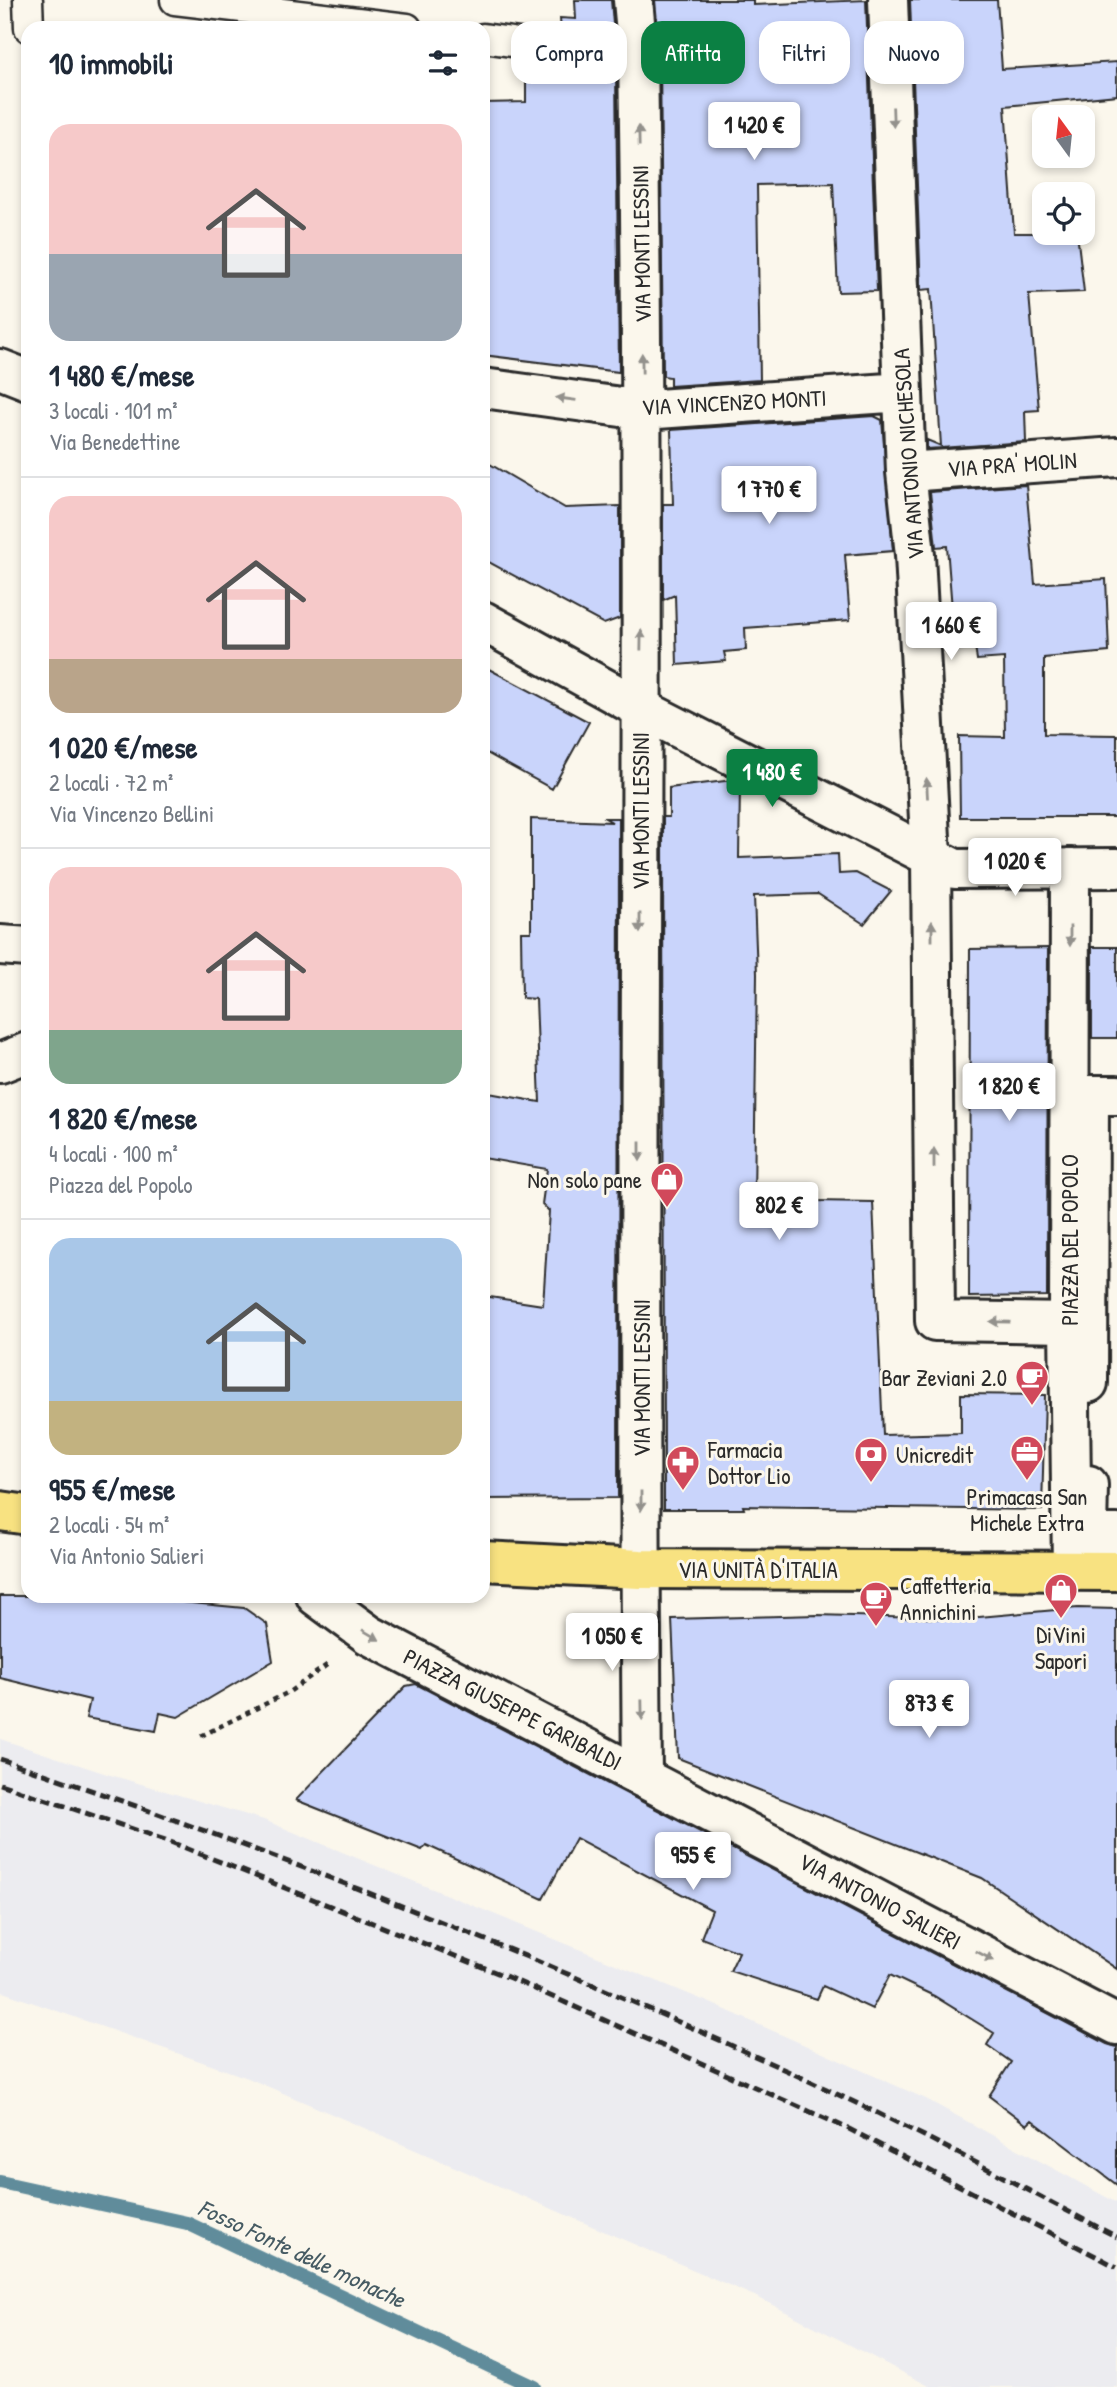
<!DOCTYPE html>
<html lang="it">
<meta charset="utf-8">
<style>
:root{--surface:#fff;--page:#f2f2f3;--text:#1f2937;--muted:#747a83;--line:#e0e1e3;--accent:#0b8043}
body{margin:0;font-family:"Patrick Hand",sans-serif;background:var(--page);color:var(--text);height:100vh;display:flex;flex-direction:column;font-size:26px;white-space:nowrap}
*{box-sizing:border-box;margin:0}
p{font-size:23px;color:var(--muted)}
.icon{flex:none;width:38px;height:38px;fill:none;stroke:currentColor;stroke-width:2;stroke-linecap:round;stroke-linejoin:round}
.map{position:relative;flex:1;overflow:hidden}
.drawer{position:absolute;left:21px;top:21px;width:469px;height:1582px;display:flex;flex-direction:column;background:var(--surface);border-radius:21px;box-shadow:0 4px 10px #0003}
.drawer>*{flex:none}
.guide{position:absolute;left:511px;top:21px;width:500px;height:63px;display:flex;gap:14px}
.needle{width:46px;rotate:345deg}
.tools{position:absolute;left:1032px;top:105px;display:grid;gap:14px}
.tools a{display:grid;place-items:center;width:63px;height:63px;border-radius:14px;background:var(--surface);box-shadow:0 4px 10px #0003;font-size:35px}
.price{position:absolute;translate:-50% -60px;padding:0 16px;border-radius:7px;background:#fff;color:#222;font-size:23px;line-height:46px;filter:drop-shadow(0 2px 4px #0008)}
.price::after{content:'';position:absolute;left:50%;top:42px;width:21px;height:16px;margin-left:-10px;background:inherit;clip-path:polygon(0 0,100% 0,50% 100%)}
.price.active{background:var(--accent);color:#fff}
ul{padding:0;list-style:none}
li{display:grid;align-content:center;gap:14px;height:371px;padding:0 28px}
li+li{border-top:2px solid var(--line)}
li span{display:grid;place-items:center;height:217px;border-radius:21px;color:#555}
li>.icon{margin-inline-start:auto}
span .icon{width:126px;height:126px;fill:#fffc;stroke-width:1}
li b{font-size:30px}
h2{display:flex;justify-content:space-between;align-items:center;height:84px;padding:0 28px;font-size:30px}
.pill{padding:0 24px;border-radius:21px;background:var(--surface);box-shadow:0 4px 10px #0003;font-size:24px;line-height:63px}
.pill.active{background:var(--accent);color:#fff}
.map>svg:first-child{display:block}
.built{fill:#ececf0}
.lines{fill:none;stroke-linecap:round;stroke-linejoin:round}
.stream{stroke:#608c9b;stroke-width:14}
.building{fill:#c9d4fb;stroke:#2b2b2b;stroke-width:2}
.service-casing{stroke:#2b2b2b;stroke-width:33}
.pedestrian-casing{stroke:#2b2b2b;stroke-width:44}
.minor-casing{stroke:#2b2b2b;stroke-width:44}
.tertiary-casing{stroke:#2b2b2b;stroke-width:44}
.primary-casing{stroke:#2b2b2b;stroke-width:44}
.path{stroke:#2b2b2b;stroke-width:4.5;stroke-dasharray:5 5;stroke-linecap:butt}
.service{stroke:#fbf7ec;stroke-width:28}
.pedestrian{stroke:#fbf7ec;stroke-width:38}
.minor{stroke:#fbf7ec;stroke-width:38}
.tertiary{stroke:#fbf7ec;stroke-width:38}
.primary{stroke:#f8e281;stroke-width:38}
.rail{stroke:#2b2b2b;stroke-width:5;stroke-dasharray:10 5;stroke-linecap:butt}
.oneway{fill:#93918c}
.labels{text-anchor:middle;dominant-baseline:central;stroke-width:6;stroke-linejoin:round;paint-order:stroke}
.street-label{font-size:23px;fill:#2b2b2b;stroke:#fbf7ec}
.poi-label{font-size:23px;fill:#2b2b2b;stroke:#fbf7ec;text-anchor:start}
.water-label{font-size:24px;font-style:italic;fill:#465b63;stroke:#fbf7ec}
</style>
<div class="map">
<svg width="1117" height="2387" viewBox="0 0 1117 2387">
<rect width="100%" height="100%" fill="#fbf7ec"/>
<filter id="ink" filterUnits="userSpaceOnUse"><feTurbulence type="fractalNoise" baseFrequency=".0143" numOctaves="2"/><feDisplacementMap in="SourceGraphic" scale="14" xChannelSelector="R" yChannelSelector="G"/><feConvolveMatrix kernelMatrix="1 2 1 2 8 2 1 2 1" color-interpolation-filters="sRGB"/></filter>
<g filter="url(#ink)">
<path class="built" d="M0 1739 107 1774 264 1820 708 2002 926 2099 1117 2203V2387H931L759 2298 248 2078 0 1991Z"/>
<g class="lines">
<path class="stream" d="M0 2182 187 2223 534 2387"/>
</g>
<path class="building" d="M575 0H611L614 36 561 32 560 18 576 19Z
M655 0H753V5L866 0 877 291 838 292 833 183 757 185 760 380 670 386V377L663 376 660 54Z
M910 0H997L1002 69 1117 62V95L1005 106 1014 233H1077L1084 292 1029 294 1039 410 1025 411 1026 442 927 449V440L941 446 931 289 921 290Z
M526 61 616 69 619 372 483 355V103L526 102Z
M874 416 882 420 893 551 845 555 850 620 745 628 746 650 724 652 726 661 677 665 675 595 663 600V504H673L671 430Z
M483 460 565 508 620 506V618L604 624 483 559Z
M1026 485 1035 584 1106 579 1109 652 1044 658V734L1117 735V817H960L959 736 1005 737 1004 658 977 660 975 646 955 647 947 546 936 547 930 492Z
M483 666 589 722 552 789 483 751Z
M733 780 740 784 739 858 838 854 839 874 856 873 891 891 864 924 818 894 754 896 757 974 754 1200 873 1202 883 1435 961 1433V1394L1045 1395 1042 1510 743 1506 744 1509H664L663 817H669V788Z
M605 818H619L618 1498 483 1499V1296L543 1305 549 1211 542 1204 547 1169 483 1158V1092L540 1102 536 999 522 998 521 932H531V819L612 822Z
M1092 947H1117V1038H1092Z
M1048 948 1047 1296 969 1297 970 949Z
M0 1596H118L244 1608 267 1624 273 1661 178 1717 160 1713 156 1731 86 1718 90 1700 0 1678Z
M1078 1608 1117 1609V1969L982 1878 678 1758 672 1619 817 1615 957 1619Z
M416 1684 1107 2044 1117 2047V2185L1032 2120 1027 2125 989 2096 1011 2062 987 2045 994 2033 934 1996 890 1975 872 2009 823 1986 817 1999 730 1971 739 1952 701 1938 712 1910 576 1838 543 1899 426 1845 422 1850 296 1800 406 1686Z"/>
<g class="lines">
<defs>
<path id="service" d="M28 0 29 28
M175 0 407 28
M483 38 569 50 638 54"/>
<path id="pedestrian" d="M1088 1383 1089 1095H1117
M1088 1485 1087 1534H1117"/>
<path id="minor" d="M633 0 638 54C647 628 636 1202 642 1777
M888 0 906 472 915 555 931 857 935 1321 1069 1323
M0 369 28 380
M483 388 643 410 903 392
M906 472 1117 457
M483 621 640 708 955 869 1117 868
M1070 868 1069 1323 1072 1570
M0 945 28 947
M0 1063 28 1052"/>
<path id="tertiary" d="M316 1596 369 1635 1117 2025"/>
<path id="primary" d="M0 1511 28 1515
M483 1561 640 1569 1117 1571"/>
</defs>
<use href="#service" class="service-casing"/>
<use href="#pedestrian" class="pedestrian-casing"/>
<use href="#minor" class="minor-casing"/>
<use href="#tertiary" class="tertiary-casing"/>
<use href="#primary" class="primary-casing"/>
<path class="path" d="M201 1736 289 1692 331 1662"/>
<use href="#service" class="service"/>
<use href="#pedestrian" class="pedestrian"/>
<use href="#minor" class="minor"/>
<use href="#tertiary" class="tertiary"/>
<use href="#primary" class="primary"/>
<path class="rail" d="M0 1759C297 1859 589 1976 873 2111 955 2150 1036 2195 1117 2237
M0 1784 168 1841 510 1978 849 2129 1117 2267"/>
</g>
<defs><path id="oneway-solid" d="M-6-.8H1V-3.2L6.5 0L1 3.2V.8H-6Z" transform="scale(1.75)"/></defs>
<g class="oneway">
<use href="#oneway-solid" transform="translate(893 117) rotate(88)"/>
<use href="#oneway-solid" transform="translate(639 136) rotate(-91)"/>
<use href="#oneway-solid" transform="translate(642 363) rotate(-91)"/>
<use href="#oneway-solid" transform="translate(566 399) rotate(-172)"/>
<use href="#oneway-solid" transform="translate(641 640) rotate(-89)"/>
<use href="#oneway-solid" transform="translate(927 788) rotate(-93)"/>
<use href="#oneway-solid" transform="translate(640 923) rotate(90)"/>
<use href="#oneway-solid" transform="translate(932 931) rotate(-90)"/>
<use href="#oneway-solid" transform="translate(1070 936) rotate(90)"/>
<use href="#oneway-solid" transform="translate(640 1151) rotate(90)"/>
<use href="#oneway-solid" transform="translate(934 1158) rotate(-90)"/>
<use href="#oneway-solid" transform="translate(1000 1322) rotate(-179)"/>
<use href="#oneway-solid" transform="translate(641 1501) rotate(90)"/>
<use href="#oneway-solid" transform="translate(371 1635) rotate(31)"/>
<use href="#oneway-solid" transform="translate(642 1710) rotate(89)"/>
<use href="#oneway-solid" transform="translate(985 1956) rotate(28)"/>
</g>
</g>
<defs>
<symbol id="shop-pin" viewBox="-11 -11 22 30"><path d="M0 17L-7.5 6A9.5 9.5 0 1 1 7.5 6Z" fill="#d1495b" stroke="#fbf7ec"/><path d="M-5-2.5h2.3a2.7 3.5 0 0 1 5.4 0H5L5.5 6h-11ZM-1.5-2.5h3a1.5 2.3 0 0 0-3 0Z" fill="#fff"/></symbol>
<symbol id="cafe-pin" viewBox="-11 -11 22 30"><path d="M0 17L-7.5 6A9.5 9.5 0 1 1 7.5 6Z" fill="#d1495b" stroke="#fbf7ec"/><path d="M-5.5-4.5H6V0H3Q3 3.5 0 3.5H-2.5Q-5.5 3.5-5.5 0ZM3-3.2v2h1.7v-2ZM-6 4.5H4V6H-6Z" fill="#fff"/></symbol>
<symbol id="office-pin" viewBox="-11 -11 22 30"><path d="M0 17L-7.5 6A9.5 9.5 0 1 1 7.5 6Z" fill="#d1495b" stroke="#fbf7ec"/><path d="M-6-3h4V-5.5h4V-3h4V5H-6ZM-1-4.5V-3h2v-1.5ZM-6 0V1H6V0Z" fill="#fff"/></symbol>
<symbol id="bank-pin" viewBox="-11 -11 22 30"><path d="M0 17L-7.5 6A9.5 9.5 0 1 1 7.5 6Z" fill="#d1495b" stroke="#fbf7ec"/><path d="M-6-4H6V4H-6ZM0-2.3a2.3 2.3 0 1 0 0 4.6a2.3 2.3 0 1 0 0-4.6Z" fill="#fff"/></symbol>
<symbol id="pharmacy-pin" viewBox="-11 -11 22 30"><path d="M0 17L-7.5 6A9.5 9.5 0 1 1 7.5 6Z" fill="#d1495b" stroke="#fbf7ec"/><path d="M-2-6h4v4h4v4h-4v4h-4v-4h-4v-4h4Z" fill="#fff"/></symbol>
</defs>
<g fill-rule="evenodd">
<use href="#shop-pin" x="648" y="1160" width="38" height="52"/>
<use href="#cafe-pin" x="1013" y="1358" width="38" height="52"/>
<use href="#office-pin" x="1008" y="1433" width="38" height="52"/>
<use href="#bank-pin" x="852" y="1435" width="38" height="52"/>
<use href="#pharmacy-pin" x="664" y="1443" width="38" height="52"/>
<use href="#shop-pin" x="1042" y="1571" width="38" height="52"/>
<use href="#cafe-pin" x="857" y="1579" width="38" height="52"/>
</g>
<g class="labels">
<g class="street-label">
<text transform="translate(641 244) rotate(-91)">VIA MONTI LESSINI</text>
<text transform="translate(734 402) rotate(-3)">VIA VINCENZO MONTI</text>
<text transform="translate(908 454) rotate(-94)">VIA ANTONIO NICHESOLA</text>
<text transform="translate(1012 464) rotate(-4)">VIA PRA' MOLIN</text>
<text transform="translate(640 811) rotate(-90)">VIA MONTI LESSINI</text>
<text transform="translate(1069 1240) rotate(-90)">PIAZZA DEL POPOLO</text>
<text transform="translate(641 1378) rotate(-90)">VIA MONTI LESSINI</text>
<text x="758" y="1569">VIA UNITÀ D'ITALIA</text>
<text transform="translate(513 1709) rotate(27)">PIAZZA GIUSEPPE GARIBALDI</text>
<text transform="translate(880 1901) rotate(28)">VIA ANTONIO SALIERI</text>
</g>
<g class="poi-label">
<text x="642" y="1179" text-anchor="end">Non solo pane</text>
<text x="1007" y="1377" text-anchor="end">Bar Zeviani 2.0</text>
<text x="708" y="1449">Farmacia<tspan x="708" dy="26">Dottor Lio</tspan></text>
<text x="896" y="1454">Unicredit</text>
<text x="1027" y="1496" text-anchor="middle">Primacasa San<tspan x="1027" dy="26">Michele Extra</tspan></text>
<text x="900" y="1585">Caffetteria<tspan x="900" dy="26">Annichini</tspan></text>
<text x="1061" y="1634" text-anchor="middle">DiVini<tspan x="1061" dy="26">Sapori</tspan></text>
</g>
<g class="water-label">
<text transform="translate(302 2253) rotate(25)">Fosso Fonte delle monache</text>
</g>
</g>
</svg>
<div class="tools">
<a><svg class="needle" viewBox="-14 -14 28 28"><path d="M0-13l5 13h-10z" fill="#e53935"/><path d="M0 13l5-13h-10z" fill="#747a83"/></svg></a>
<a><svg class="icon" aria-label="locate" viewBox="0 0 24 24"><circle cx="12" cy="12" r="6"/><path d="M12 2v4M12 18v4M2 12h4M18 12h4"/></svg></a>
</div>
<b class="price" style="left:754px;top:162px">1 420 €</b>
<b class="price" style="left:769px;top:526px">1 770 €</b>
<b class="price" style="left:951px;top:662px">1 660 €</b>
<b class="price active" style="left:772px;top:809px">1 480 €</b>
<b class="price" style="left:1015px;top:898px">1 020 €</b>
<b class="price" style="left:1009px;top:1123px">1 820 €</b>
<b class="price" style="left:779px;top:1242px">802 €</b>
<b class="price" style="left:612px;top:1673px">1 050 €</b>
<b class="price" style="left:929px;top:1740px">873 €</b>
<b class="price" style="left:693px;top:1892px">955 €</b>
<div class="guide">
<a class="pill">Compra</a>
<a class="pill active">Affitta</a>
<a class="pill">Filtri</a>
<a class="pill">Nuovo</a>
</div>
<section class="drawer">
<h2>10 immobili<svg class="icon" aria-label="filters" viewBox="0 0 24 24"><path d="M4 7h16M4 17h16"/><circle cx="9" cy="7" r="2"/><circle cx="15" cy="17" r="2"/></svg></h2>
<ul>
<li><span style="background:linear-gradient(#f6c9c9 60%,#9aa5b1 0)"><svg class="icon" aria-label="home" viewBox="0 0 24 24"><path d="M3 11l9-7 9 7M6 9v11h12V9"/></svg></span><div><b>1 480 €/mese</b><p>3 locali · 101 m²</p><p>Via Benedettine</p></div></li>
<li><span style="background:linear-gradient(#f6c9c9 75%,#b9a48a 0)"><svg class="icon" aria-label="home" viewBox="0 0 24 24"><path d="M3 11l9-7 9 7M6 9v11h12V9"/></svg></span><div><b>1 020 €/mese</b><p>2 locali · 72 m²</p><p>Via Vincenzo Bellini</p></div></li>
<li><span style="background:linear-gradient(#f6c9c9 75%,#7fa58c 0)"><svg class="icon" aria-label="home" viewBox="0 0 24 24"><path d="M3 11l9-7 9 7M6 9v11h12V9"/></svg></span><div><b>1 820 €/mese</b><p>4 locali · 100 m²</p><p>Piazza del Popolo</p></div></li>
<li><span style="background:linear-gradient(#a9c7e8 75%,#c2b280 0)"><svg class="icon" aria-label="home" viewBox="0 0 24 24"><path d="M3 11l9-7 9 7M6 9v11h12V9"/></svg></span><div><b>955 €/mese</b><p>2 locali · 54 m²</p><p>Via Antonio Salieri</p></div></li>
</ul>
</section>
</div>
